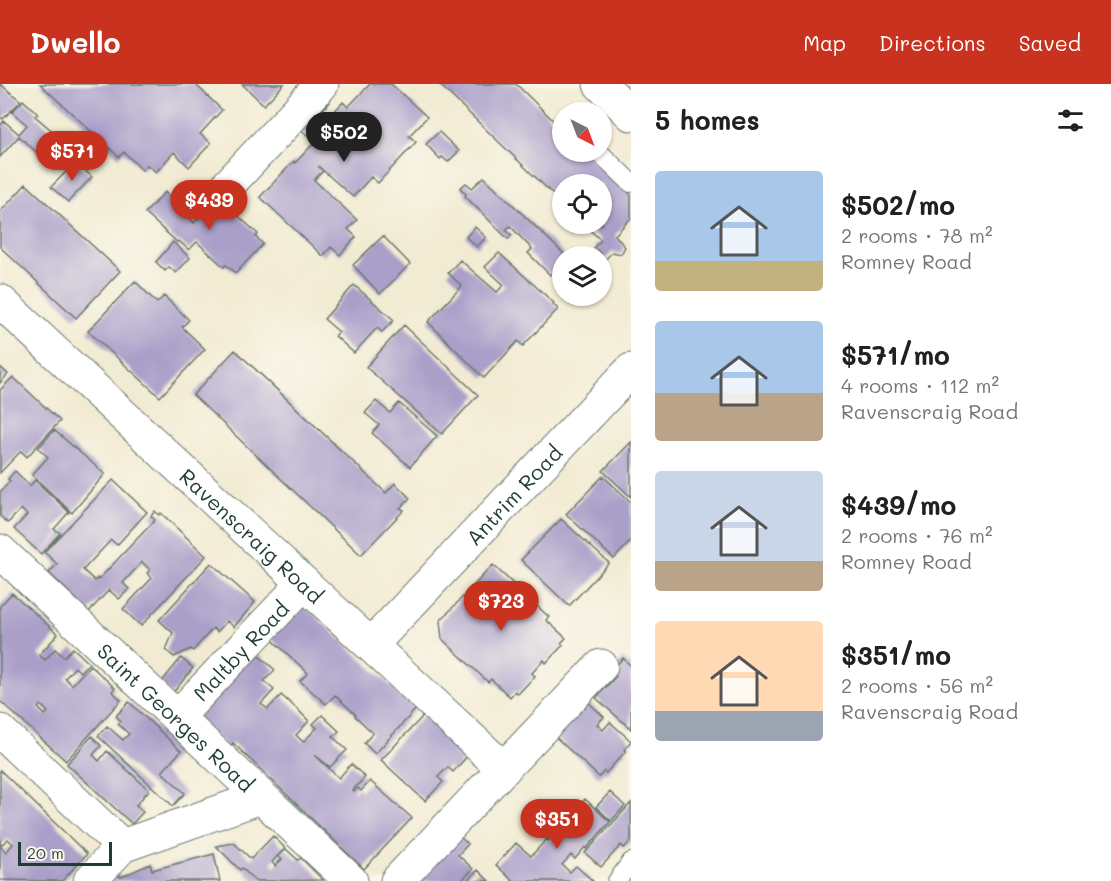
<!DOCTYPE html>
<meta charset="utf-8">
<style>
:root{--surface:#fff;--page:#f2f2f2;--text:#202124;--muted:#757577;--accent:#c8321e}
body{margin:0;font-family:Mali,sans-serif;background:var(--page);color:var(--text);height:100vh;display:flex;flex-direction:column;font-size:22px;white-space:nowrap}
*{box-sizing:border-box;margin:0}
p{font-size:20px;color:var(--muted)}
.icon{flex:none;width:33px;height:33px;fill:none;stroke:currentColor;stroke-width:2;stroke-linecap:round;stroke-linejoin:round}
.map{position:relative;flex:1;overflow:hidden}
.side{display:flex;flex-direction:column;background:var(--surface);width:480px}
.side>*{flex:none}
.needle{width:39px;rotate:138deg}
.tools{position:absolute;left:552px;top:18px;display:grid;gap:12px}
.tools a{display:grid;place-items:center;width:60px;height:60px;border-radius:50%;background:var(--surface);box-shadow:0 2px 4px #0004;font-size:30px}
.scale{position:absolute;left:18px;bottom:15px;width:94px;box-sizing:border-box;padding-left:6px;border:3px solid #1f3d34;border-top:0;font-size:16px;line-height:21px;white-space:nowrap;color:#1f3d34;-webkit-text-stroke:4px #fbf7ec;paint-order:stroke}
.price{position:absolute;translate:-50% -51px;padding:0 14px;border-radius:21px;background:var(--accent);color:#fff;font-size:20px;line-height:39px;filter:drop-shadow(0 2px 3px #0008)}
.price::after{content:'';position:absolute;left:50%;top:36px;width:18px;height:14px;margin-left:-9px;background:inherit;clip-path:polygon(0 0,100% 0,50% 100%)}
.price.on{background:#222;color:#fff}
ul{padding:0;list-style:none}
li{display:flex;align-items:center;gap:18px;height:150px;padding:0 24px}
li span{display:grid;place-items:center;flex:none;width:168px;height:120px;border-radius:6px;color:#555}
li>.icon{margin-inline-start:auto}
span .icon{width:72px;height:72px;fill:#fffc;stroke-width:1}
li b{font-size:26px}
h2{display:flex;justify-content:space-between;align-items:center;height:72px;padding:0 24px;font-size:26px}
header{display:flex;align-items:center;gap:36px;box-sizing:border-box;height:84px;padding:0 30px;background:var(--accent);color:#fff}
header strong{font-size:28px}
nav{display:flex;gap:33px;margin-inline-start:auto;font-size:21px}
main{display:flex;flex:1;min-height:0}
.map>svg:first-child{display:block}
.building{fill:#aa9fc9;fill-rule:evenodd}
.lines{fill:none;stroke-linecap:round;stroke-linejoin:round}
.lane-casing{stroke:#697a6c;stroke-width:20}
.street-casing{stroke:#697a6c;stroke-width:35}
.lane{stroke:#fff;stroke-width:18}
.street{stroke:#fff;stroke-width:33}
.labels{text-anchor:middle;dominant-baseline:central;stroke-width:4.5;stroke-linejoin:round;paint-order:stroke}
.street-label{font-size:21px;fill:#1f3d34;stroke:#fbf7ec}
</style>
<header>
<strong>Dwello</strong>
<nav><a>Map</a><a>Directions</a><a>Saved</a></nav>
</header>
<main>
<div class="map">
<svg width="631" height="797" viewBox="0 0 631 797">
<rect width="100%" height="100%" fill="#fbf7ec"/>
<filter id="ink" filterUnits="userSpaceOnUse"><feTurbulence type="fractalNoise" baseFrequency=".0167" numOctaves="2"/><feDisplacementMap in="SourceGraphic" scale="12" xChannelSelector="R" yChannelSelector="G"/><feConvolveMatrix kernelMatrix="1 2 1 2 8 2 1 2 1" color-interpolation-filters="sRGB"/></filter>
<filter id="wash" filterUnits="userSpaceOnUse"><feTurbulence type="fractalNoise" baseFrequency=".008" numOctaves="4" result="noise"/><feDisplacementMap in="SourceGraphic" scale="24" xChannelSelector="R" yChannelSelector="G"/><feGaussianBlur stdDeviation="1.35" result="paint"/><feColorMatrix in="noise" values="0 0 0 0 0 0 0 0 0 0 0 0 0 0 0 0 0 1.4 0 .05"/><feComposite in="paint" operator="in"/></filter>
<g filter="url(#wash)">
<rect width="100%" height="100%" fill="#f2ebd3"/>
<g id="blocks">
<path class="building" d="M0 0 21 17 3 35 0 33Z
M40 0H195L222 26 200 50 211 59 189 83 174 68 156 88 147 81 142 86 124 68 119 73Z
M242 0H284L264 21Z
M370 0H391L427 33 409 52 416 58 378 99 371 93 353 113 318 82 323 87 314 96 357 136 348 145 356 153 340 171 331 163 323 172 260 113 294 77 295 79 315 58 300 45 327 15 330 18 313 36 325 48 328 44 319 35 325 29 329 33 343 18 348 23Z
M439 0H516L562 45V68H586L631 111V134L615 151 625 163 621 170 612 168 606 175 594 163 601 156 583 140H602V100H562V119Z
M23 16 38 30 35 32 64 57 46 77 19 52 0 73V42L4 37 19 50 27 41 12 28Z
M439 48 459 67 448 78 442 73 440 75 426 60Z
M76 78 92 93 68 118 51 103Z
M484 93 566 172H562V200L552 189 550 191 528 169 532 165 510 142 506 146 512 151 508 155 465 112 466 110 460 104 466 99 472 104Z
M26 100 120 187 76 234 0 163V128Z
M165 108 194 139 212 119 220 115 258 150 256 153 263 160 236 189 226 181 224 183 197 158 189 166 179 157 177 158 145 129Z
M475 143 486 153 477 163 466 153Z
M383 152 410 180 380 210 353 181Z
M173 158 190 174 176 189 169 183 165 187 156 178Z
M499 169 554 219 553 220 558 225 523 262 518 257 484 294 428 238 462 202 448 189 460 176 497 208 504 201 485 183Z
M135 197 157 219 164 212 189 236 182 243 205 265 160 313 88 247Z
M354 201 394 236 382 248 377 244 354 269 335 252 339 248 324 235Z
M563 212H594L588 217H584L578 212 571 219Z
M404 241 478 311 442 350 366 283Z
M235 266 386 409 395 399 410 414 400 424 404 426 361 471 193 311Z
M0 283 8 290 0 299Z
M13 293 60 337 27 373 21 367 0 389V306Z
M376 317 390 329 399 319 437 352 410 383 372 349 379 341 365 329Z
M54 346 105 390 72 429 32 391 48 373 38 364Z
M631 358V413L603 387Z
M15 387 30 402 35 396 69 428 54 445 60 449 41 470 14 445 27 431 21 425 8 439 0 432V408L10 397 8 395Z
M603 392 631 418V457L614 475 566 430Z
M113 396 147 428 117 461 111 456 83 486 95 497 97 494 98 496 155 436 151 432 155 427 159 431 161 429 206 472 141 542 123 525 152 494 147 489 150 486 142 478 123 499 129 505 119 515 109 506 86 531 74 519 77 516 49 489 57 480 44 468Z
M561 435 609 479 569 522 521 476Z
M211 479 255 518 234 543 227 537 217 548 213 544 193 567 191 565 174 573 166 566 173 549 159 536Z
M493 481 549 533 546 536 566 554 561 559 563 561 546 579 544 576 532 589 535 592 518 610 515 607 510 613 491 595 488 598 442 555 440 537Z
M12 509 58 550 39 571 45 576 55 565 64 573 73 564 89 579 80 588 75 583 65 594 72 601 90 581 115 604 112 607 121 616 66 677 0 617V522ZM41 621 48 628 45 631 38 624Z
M299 517 416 625 375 670 364 659 373 649 355 632 356 631 335 611 326 620 300 597 308 589 267 551Z
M254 567 275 586 264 597 274 606 261 620 268 625 281 611 297 625 309 637 296 651 303 658 317 644 313 640 322 631 339 647 333 653 347 666 330 683 315 671 339 694 351 680 365 693 353 706 354 708 358 704 361 707 370 697 412 734 364 785 233 659 228 664 193 631Z
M181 574 193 584 172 610 160 600Z
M623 574 631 582V645L596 614 616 592 611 587Z
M583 613 604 633 597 640 603 646 610 638 631 657 624 666 626 667 606 689 604 687 599 693 550 648Z
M129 618 181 667 162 688 185 709 173 722 98 652 107 642 123 656 129 650 118 640 121 637 116 632Z
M428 627 471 668 453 688 448 683 438 693 443 698 425 717 381 676Z
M92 652 101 662 93 671 99 677 107 667 149 706 136 721 143 728 132 740 67 680Z
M0 686 87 770 62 797 0 796ZM8 755 13 760 6 768 0 762Z
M610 708 625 722 611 737 596 723Z
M585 715 610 738 586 765 585 763 575 775 571 771 562 781 570 788 576 782 593 797H513L496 781 516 759 531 772 547 755 548 757Z
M631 719V757L624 764 621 761 601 783 585 769Z
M455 749 468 760 458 771 473 785 461 797H401Z
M273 752 285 764 272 778 275 782 282 775 278 772 286 765 298 776 301 774 323 796 255 797 242 784 240 786 216 762 234 759 251 775Z
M214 770 220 797H108L116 788 121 793 150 780 152 786Z
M478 786 489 797H467Z"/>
</g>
</g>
<g filter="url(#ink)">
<use href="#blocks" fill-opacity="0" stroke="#697a6c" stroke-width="1.5"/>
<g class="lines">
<defs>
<path id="lane" d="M599 68 631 99
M617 797 631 778"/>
<g id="street">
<path d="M600 0 631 30"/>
<path d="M217 113 322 0"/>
<path id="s1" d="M0 217 504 685"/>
<path id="s2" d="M0 467 351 797"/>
<path id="s3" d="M371 561 631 286"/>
<path id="s4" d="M177 633 304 499"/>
<path d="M0 647 122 762"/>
<path d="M90 797 122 762 261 713"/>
<path d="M397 797 601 582"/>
</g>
</defs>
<use href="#lane" class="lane-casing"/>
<use href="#street" class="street-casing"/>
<use href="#lane" class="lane"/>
<use href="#street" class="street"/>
</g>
</g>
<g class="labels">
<g class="street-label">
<text stroke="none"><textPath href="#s3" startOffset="207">Antrim Road</textPath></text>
<text stroke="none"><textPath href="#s1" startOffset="344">Ravenscraig Road</textPath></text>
<text stroke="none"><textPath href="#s4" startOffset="92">Maltby Road</textPath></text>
<text stroke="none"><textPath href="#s2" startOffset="242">Saint Georges Road</textPath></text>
</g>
</g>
</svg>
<div class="tools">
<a><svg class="needle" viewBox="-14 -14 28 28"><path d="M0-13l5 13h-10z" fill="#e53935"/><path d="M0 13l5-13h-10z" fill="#757577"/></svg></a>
<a><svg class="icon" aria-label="locate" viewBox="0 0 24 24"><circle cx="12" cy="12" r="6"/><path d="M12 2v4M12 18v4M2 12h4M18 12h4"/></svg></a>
<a><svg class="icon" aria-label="layers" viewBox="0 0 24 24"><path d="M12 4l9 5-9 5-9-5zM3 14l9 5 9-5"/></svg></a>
</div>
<div class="scale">20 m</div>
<b class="price on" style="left:344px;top:79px">$502</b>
<b class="price" style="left:72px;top:98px">$571</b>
<b class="price" style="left:209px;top:147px">$439</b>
<b class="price" style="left:501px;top:548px">$723</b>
<b class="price" style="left:557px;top:766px">$351</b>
</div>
<section class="side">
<h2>5 homes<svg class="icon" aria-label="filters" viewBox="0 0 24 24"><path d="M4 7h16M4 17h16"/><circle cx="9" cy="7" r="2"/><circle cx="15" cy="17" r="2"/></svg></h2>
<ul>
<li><span style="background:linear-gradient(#a9c7e8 75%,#c2b280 0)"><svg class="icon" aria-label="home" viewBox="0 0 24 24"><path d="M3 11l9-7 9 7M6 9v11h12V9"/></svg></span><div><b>$502/mo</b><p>2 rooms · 78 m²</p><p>Romney Road</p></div></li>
<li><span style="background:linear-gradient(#a9c7e8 60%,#b9a48a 0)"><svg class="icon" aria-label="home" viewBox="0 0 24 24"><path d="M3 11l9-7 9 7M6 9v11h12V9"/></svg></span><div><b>$571/mo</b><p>4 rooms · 112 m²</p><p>Ravenscraig Road</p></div></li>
<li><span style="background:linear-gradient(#c9d6e8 75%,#b9a48a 0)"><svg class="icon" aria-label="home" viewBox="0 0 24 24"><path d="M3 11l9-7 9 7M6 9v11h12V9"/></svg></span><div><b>$439/mo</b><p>2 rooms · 76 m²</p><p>Romney Road</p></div></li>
<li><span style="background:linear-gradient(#ffd9b3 75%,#9aa5b1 0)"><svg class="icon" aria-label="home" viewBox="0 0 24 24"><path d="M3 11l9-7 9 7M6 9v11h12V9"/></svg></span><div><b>$351/mo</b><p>2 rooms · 56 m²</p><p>Ravenscraig Road</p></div></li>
</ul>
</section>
</main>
